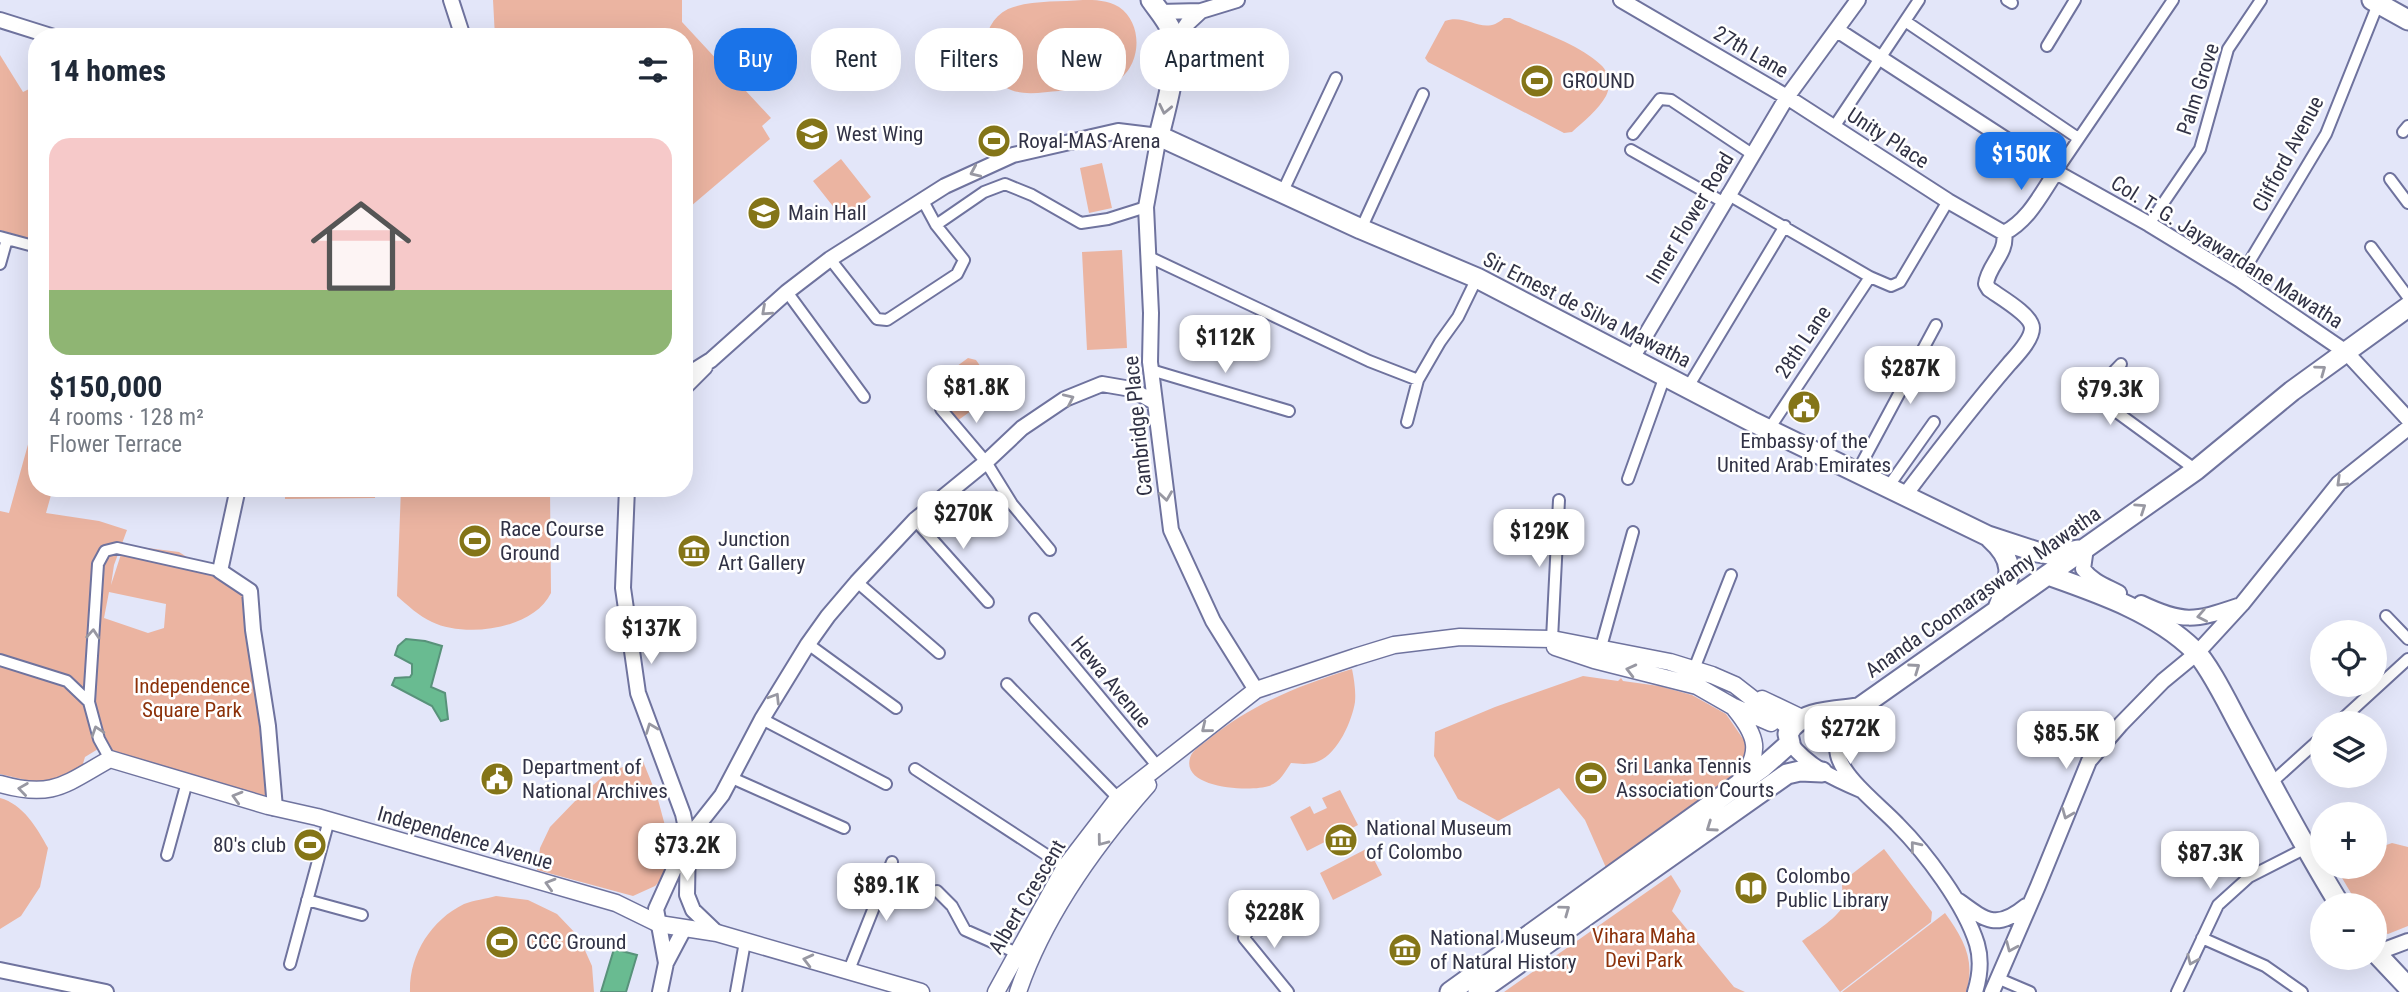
<!DOCTYPE html>
<meta charset="utf-8">
<style>
:root{--surface:#fff;--page:#f6f6f7;--text:#1f2937;--muted:#747a83;--accent:#1a73e8}
body{margin:0;font-family:"Roboto Condensed",sans-serif;background:var(--page);color:var(--text);height:100vh;display:flex;flex-direction:column;font-size:26px;white-space:nowrap}
*{box-sizing:border-box;margin:0}
p{font-size:23px;color:var(--muted)}
.icon{flex:none;width:38px;height:38px;fill:none;stroke:currentColor;stroke-width:2;stroke-linecap:round;stroke-linejoin:round}
.map{position:relative;flex:1;overflow:hidden}
.drawer{position:absolute;left:28px;top:28px;width:665px;height:469px;display:flex;flex-direction:column;background:var(--surface);border-radius:28px;box-shadow:0 7px 28px #0002}
.drawer>*{flex:none}
.top-card{position:absolute;left:714px;top:28px;width:665px;height:63px;display:flex;gap:14px}
.buttons{position:absolute;left:2310px;top:620px;display:grid;gap:14px}
.buttons a{display:grid;place-items:center;width:77px;height:77px;border-radius:50%;background:var(--surface);box-shadow:0 7px 28px #0002;font-size:35px}
.price{position:absolute;translate:-50% -60px;padding:0 16px;border-radius:14px;background:#fff;color:#222;font-size:23px;line-height:46px;filter:drop-shadow(0 2px 4px #0008)}
.price::after{content:'';position:absolute;left:50%;top:42px;width:21px;height:16px;margin-left:-10px;background:inherit;clip-path:polygon(0 0,100% 0,50% 100%)}
.price.selected{background:var(--accent);color:#fff}
ul{padding:0;list-style:none}
li{display:grid;align-content:center;gap:14px;height:371px;padding:0 21px}
li span{display:grid;place-items:center;height:217px;border-radius:21px;color:#555}
li>.icon{margin-inline-start:auto}
span .icon{width:126px;height:126px;fill:#fffc;stroke-width:1}
li b{font-size:30px}
h2{display:flex;justify-content:space-between;align-items:center;height:84px;padding:0 21px;font-size:30px}
.tag{padding:0 24px;border-radius:28px;background:var(--surface);box-shadow:0 7px 28px #0002;font-size:24px;line-height:63px}
.tag.selected{background:var(--accent);color:#fff}
.map>svg:first-child{display:block}
.green{fill:#ebb4a1;fill-rule:evenodd}
.water{fill:#69bb91;stroke:#58927a;stroke-width:2}
.lines{fill:none;stroke-linecap:round;stroke-linejoin:round}
.street-casing{stroke:#6f739e;stroke-width:14}
.secondary-casing{stroke:#6f739e;stroke-width:18}
.primary-casing{stroke:#6f739e;stroke-width:19}
.highway-casing{stroke:#6f739e;stroke-width:23}
.street{stroke:#fff;stroke-width:10}
.secondary{stroke:#fff;stroke-width:14}
.primary{stroke:#fff;stroke-width:16}
.highway{stroke:#fff;stroke-width:19}
.oneway{stroke:#9898a2}
.labels{text-anchor:middle;dominant-baseline:central;stroke-width:5;stroke-linejoin:round;paint-order:stroke}
.street-label{font-size:21px;fill:#313245;stroke:#fff}
.poi-label{font-size:21px;fill:#313245;stroke:#fff;text-anchor:start}
.park-label{font-size:21px;fill:#8c3109;stroke:#fff}
</style>
<div class="map">
<svg width="2408" height="992" viewBox="0 0 2408 992">
<rect width="100%" height="100%" fill="#e3e6f9"/>
<path class="green" d="M493 0H682V22L771 118 762 126 770 139 684 212V37H495Z
M1083 0C1095 0 1108 0 1119 7 1147 26 1140 76 1108 85 1093 90 1075 89 1059 91 1044 92 1026 96 1011 90 977 77 976 25 1008 9 1029 0 1060 2 1083 0Z
M1504 18H1510C1539 32 1577 43 1601 65 1609 72 1611 87 1606 96 1599 109 1583 122 1572 132L1564 133 1428 62 1425 58 1445 21C1467 13 1484 37 1504 18Z
M0 55 23 92 37 85V241L0 230Z
M841 159 871 197 843 219 813 181Z
M1102 163 1112 208 1089 213 1080 168Z
M1122 250 1127 348 1087 350 1082 252Z
M968 358 976 360 997 390 996 393 957 421C945 415 932 399 930 386Z
M37 412V488H53L46 513 99 521 127 530 114 565 111 585 124 545 179 552 259 603 268 701 271 799 98 749 85 757 81 770 51 786 0 774V511L9 513ZM109 592 166 604 164 628 148 633 104 618Z
M285 488H375V498L285 499Z
M401 488H550L551 593C533 630 465 638 432 622 419 616 407 605 397 596Z
M1352 669C1354 679 1356 691 1355 702 1352 721 1338 753 1319 761 1310 765 1301 764 1291 763 1285 772 1280 782 1269 786 1251 792 1181 789 1190 758 1192 750 1203 744 1209 739 1252 704 1300 685 1352 669Z
M1583 676 1618 681 1621 678 1623 681 1659 686 1692 695 1726 714 1748 746 1745 769 1607 870 1585 820 1559 788 1498 821 1458 799 1434 756 1435 732 1495 707Z
M642 759 657 796 670 844V864L665 876 655 886 633 896 537 870 540 848 550 827 579 797 606 774Z
M1340 790 1358 825 1307 851 1290 817 1310 806 1314 814 1327 808 1322 798Z
M0 798C23 804 37 828 48 848L40 887 21 916 0 929Z
M2392 843 2408 847V926L2388 934 2375 929V905H2358L2335 866H2375V849Z
M1368 848 1382 875 1333 900 1320 873Z
M1884 849 1932 912 1931 922 1840 992 1802 941C1813 933 1841 916 1844 903 1845 895 1840 889 1843 881Z
M1671 875 1681 891 1672 911 1734 987 1745 992H1504Z
M496 896 528 900 557 914 579 937 592 966 594 992H410C409 955 431 920 464 904 474 900 486 899 496 896Z
M1945 913C1963 938 1976 960 1966 992H1842Z"/>
<path class="water" d="M406 639 425 641 442 646 431 687 445 693 448 719 441 721 432 706 392 685 395 678 410 677 412 674V664L395 655 398 646Z
M614 949 637 955 626 992H601Z"/>
<g class="lines">
<defs>
<path id="street" d="M2007 0 2012 3
M1905 21 2078 138
M2047 46 2075 0
M1834 127 1919 0
M2403 132 2408 126
M1633 134 1660 99 1671 100 1752 154
M1631 150 1723 202
M2056 172 2173 0
M2390 179 2408 203
M1282 193 1336 78
M1727 194 1870 277 1891 286 1900 282 1948 201
M2149 224 2200 149 2228 49 2261 0
M936 225 984 192 1005 184 1032 195 1081 223 1108 219 1146 207
M1361 229 1423 94
M0 237 37 247
M2371 247 2408 297
M1147 256 1369 361 1418 380 1440 342 1458 317 1477 278
M830 259 877 319 887 320 957 274 964 260 936 225 922 199
M0 264 7 239
M2239 279 2326 134 2378 4
M787 292 864 397
M2121 364 2098 388V395L2111 408 2196 470
M1151 370 1289 411
M1688 387 1785 226
M941 409 986 462 1012 504 1050 550
M1407 422 1418 380
M1769 429 1870 277
M1857 472 1936 325
M1628 479 1665 376
M1888 487 1934 422
M915 520 988 602
M857 582 939 653
M2386 616 2408 639
M1035 619 1159 768
M1552 639 1559 500
M808 644 896 708
M1601 647 1633 532
M0 660 67 681 89 702 99 739 110 759
M1694 669 1731 575
M1007 684 1118 798
M89 702 98 564 105 551 117 548 220 571
M762 719 886 784
M2338 723 2408 659
M915 769 1065 867
M732 778 844 828
M2271 783 2322 737
M167 855 187 782
M937 891 952 906 965 930 1017 953
M307 900 362 915
M1276 911 1250 927 1244 938 1288 992
M2202 938 2265 966 2302 992
M290 964 329 820
M849 970 892 862
M1997 978 2030 992
M736 992 745 942
M2177 992 2218 905 2249 877 2306 848"/>
<path id="secondary" d="M451 0 463 37
M1621 0 1787 97 1948 201 2004 233
M1159 12 1201 11 1237 0
M0 20 54 37
M1837 30 2056 172 2149 224 2239 279 2346 352 2408 419
M1174 43 1187 24 1201 11
M2004 233C2029 220 2041 194 2056 172
M1631 360 1787 97 1858 0
M684 372 695 370 711 360 787 292 830 259 945 186 1013 155 1118 131 1159 136 1146 207 1151 313 1150 362 1171 530 1213 621 1256 690
M684 388 705 367
M238 488 220 571 250 591 253 630 268 726 275 808
M627 488 623 588 638 693 683 814 688 838 687 895 693 910 717 933
M1905 495C1939 450 1972 407 2009 364 2016 356 2032 340 2032 328 2032 315 2000 297 1989 289L1986 284C1988 265 2008 253 2004 233
M2086 548 2083 569C2093 582 2106 586 2119 593
M2141 603C2183 623 2194 621 2238 606
M1859 708C1848 722 1833 735 1838 755 1843 778 1880 806 1897 824 1926 853 1965 905 1977 944 1982 961 1980 976 1975 992
M1790 743C1809 767 1833 778 1861 790
M1959 901C1986 921 1997 930 2026 906
M2376 953 2408 941
M666 963 656 909 688 838 722 795 762 719 808 644 828 616 857 582 915 520 986 462 1022 428 1065 399 1102 384 1131 389 1154 402
M0 970 106 992
M660 992 666 963 684 929
M1992 992 2038 886 2089 761 2121 724 2163 681 2197 653 2242 604 2339 483 2408 428"/>
<path id="primary" d="M1555 647 1594 660 1697 686 1732 706 1771 723
M1762 699 1804 719
M1735 709C1757 736 1762 752 1740 781
M0 784C53 799 65 784 110 759L268 806 317 817 616 903 659 924 717 933 921 992
M996 992 1065 867 1118 798 1256 690 1355 657 1394 645 1460 637 1552 639 1670 662 1712 675 1735 685 1790 728
M1018 992C1044 915 1095 845 1148 785"/>
<path id="highway" d="M1151 0C1158 10 1167 20 1172 32 1181 58 1165 110 1159 136L1361 229 1477 278 1751 421 1988 536 2037 552 2056 555 2078 550
M2372 0 2408 20
M1990 538C2019 564 2009 579 1997 611
M2048 575C2099 593 2155 612 2194 650 2209 664 2230 708 2241 728 2273 787 2304 847 2340 905
M2375 952 2408 987
M1450 992 1763 767 1790 743 1788 734C1798 710 1838 711 1859 708L2196 470 2292 391 2408 307
M1478 992 1787 774 1800 771 1822 772"/>
</defs>
<use href="#street" class="street-casing"/>
<use href="#secondary" class="secondary-casing"/>
<use href="#primary" class="primary-casing"/>
<use href="#highway" class="highway-casing"/>
<use href="#street" class="street"/>
<use href="#secondary" class="secondary"/>
<use href="#primary" class="primary"/>
<use href="#highway" class="highway"/>
</g>
<defs><path id="oneway-chevron" d="M-2-3.5L2.5 0L-2 3.5" fill="none" stroke-width="1.6" stroke-linecap="round" stroke-linejoin="round" transform="scale(1.75)"/></defs>
<g class="oneway">
<use href="#oneway-chevron" transform="translate(1165 109) rotate(102)"/>
<use href="#oneway-chevron" transform="translate(975 172) rotate(156)"/>
<use href="#oneway-chevron" transform="translate(766 311) rotate(138)"/>
<use href="#oneway-chevron" transform="translate(2321 370) rotate(-36)"/>
<use href="#oneway-chevron" transform="translate(1069 399) rotate(-25)"/>
<use href="#oneway-chevron" transform="translate(2341 482) rotate(136)"/>
<use href="#oneway-chevron" transform="translate(1166 496) rotate(82)"/>
<use href="#oneway-chevron" transform="translate(2141 508) rotate(-34)"/>
<use href="#oneway-chevron" transform="translate(2202 616) rotate(169)"/>
<use href="#oneway-chevron" transform="translate(93 634) rotate(-86)"/>
<use href="#oneway-chevron" transform="translate(1915 668) rotate(-35)"/>
<use href="#oneway-chevron" transform="translate(1631 670) rotate(-166)"/>
<use href="#oneway-chevron" transform="translate(775 698) rotate(-58)"/>
<use href="#oneway-chevron" transform="translate(651 728) rotate(-111)"/>
<use href="#oneway-chevron" transform="translate(1206 728) rotate(141)"/>
<use href="#oneway-chevron" transform="translate(97 731) rotate(-108)"/>
<use href="#oneway-chevron" transform="translate(23 789) rotate(-172)"/>
<use href="#oneway-chevron" transform="translate(237 797) rotate(-164)"/>
<use href="#oneway-chevron" transform="translate(2067 814) rotate(112)"/>
<use href="#oneway-chevron" transform="translate(1711 827) rotate(145)"/>
<use href="#oneway-chevron" transform="translate(1102 841) rotate(127)"/>
<use href="#oneway-chevron" transform="translate(1915 846) rotate(-129)"/>
<use href="#oneway-chevron" transform="translate(550 884) rotate(-164)"/>
<use href="#oneway-chevron" transform="translate(1565 910) rotate(-36)"/>
<use href="#oneway-chevron" transform="translate(2011 947) rotate(113)"/>
<use href="#oneway-chevron" transform="translate(808 960) rotate(-166)"/>
<use href="#oneway-chevron" transform="translate(2192 960) rotate(114)"/>
</g>
<defs>
<symbol id="stadium-disc" viewBox="-11 -11 22 22"><circle r="9.5" fill="#847518" stroke="#fff"/><path d="M0-5a6.5 5 0 1 0 0 10a6.5 5 0 1 0 0-10ZM-3.5-1.8h7v3.6h-7Z" fill="#fff"/></symbol>
<symbol id="university-disc" viewBox="-11 -11 22 22"><circle r="9.5" fill="#847518" stroke="#fff"/><path d="M0-5L7-2L0 1L-7-2ZM-4 1L0 2.5L4 1V4Q0 6-4 4Z" fill="#fff"/></symbol>
<symbol id="civic-disc" viewBox="-11 -11 22 22"><circle r="9.5" fill="#847518" stroke="#fff"/><path d="M-.6-6.5H3V-4.5H.6V-3L4-1V1h2V6H-6V1h2V-1L-.6-3ZM-1.2 2.5V6h2.4V2.5Z" fill="#fff"/></symbol>
<symbol id="museum-disc" viewBox="-11 -11 22 22"><circle r="9.5" fill="#847518" stroke="#fff"/><path d="M0-6L6-3V-2H-6V-3ZM-5-1h2V3h-2ZM-1-1h2V3h-2ZM3-1h2V3H3ZM-6 4H6V6H-6Z" fill="#fff"/></symbol>
<symbol id="library-disc" viewBox="-11 -11 22 22"><circle r="9.5" fill="#847518" stroke="#fff"/><path d="M-6-4Q-3-5.5-.7-3.5V5Q-3 3-6 4ZM6-4Q3-5.5 .7-3.5V5Q3 3 6 4Z" fill="#fff"/></symbol>
</defs>
<g fill-rule="evenodd">
<use href="#stadium-disc" x="1518" y="62" width="38" height="38"/>
<use href="#university-disc" x="793" y="115" width="38" height="38"/>
<use href="#stadium-disc" x="975" y="122" width="38" height="38"/>
<use href="#university-disc" x="745" y="194" width="38" height="38"/>
<use href="#civic-disc" x="1785" y="388" width="38" height="38"/>
<use href="#stadium-disc" x="456" y="522" width="38" height="38"/>
<use href="#museum-disc" x="675" y="532" width="38" height="38"/>
<use href="#stadium-disc" x="1572" y="759" width="38" height="38"/>
<use href="#civic-disc" x="478" y="760" width="38" height="38"/>
<use href="#museum-disc" x="1322" y="821" width="38" height="38"/>
<use href="#stadium-disc" x="291" y="826" width="38" height="38"/>
<use href="#library-disc" x="1732" y="869" width="38" height="38"/>
<use href="#stadium-disc" x="483" y="923" width="38" height="38"/>
<use href="#museum-disc" x="1386" y="931" width="38" height="38"/>
</g>
<g class="labels">
<g class="street-label">
<text transform="translate(1751 52) rotate(30)">27th Lane</text>
<text transform="translate(2198 89) rotate(-72)">Palm Grove</text>
<text transform="translate(1888 138) rotate(33)">Unity Place</text>
<text transform="translate(2288 154) rotate(-62)">Clifford Avenue</text>
<text transform="translate(1690 218) rotate(-59)">Inner Flower Road</text>
<text transform="translate(2227 252) rotate(32)">Col. T. G. Jayawardane Mawatha</text>
<text transform="translate(1587 310) rotate(27)">Sir Ernest de Silva Mawatha</text>
<text transform="translate(1803 342) rotate(-56)">28th Lane</text>
<text transform="translate(1138 426) rotate(-96)">Cambridge Place</text>
<text transform="translate(1983 592) rotate(-35)">Ananda Coomaraswamy Mawatha</text>
<text transform="translate(1111 682) rotate(50)">Hewa Avenue</text>
<text transform="translate(465 838) rotate(16)">Independence Avenue</text>
<text transform="translate(1027 897) rotate(-59)">Albert Crescent</text>
</g>
<g class="poi-label">
<text x="1562" y="81">GROUND</text>
<text x="836" y="134">West Wing</text>
<text x="1018" y="141">Royal-MAS Arena</text>
<text x="788" y="213">Main Hall</text>
<text x="1804" y="441" text-anchor="middle">Embassy of the<tspan x="1804" dy="24">United Arab Emirates</tspan></text>
<text x="500" y="529">Race Course<tspan x="500" dy="24">Ground</tspan></text>
<text x="718" y="539">Junction<tspan x="718" dy="24">Art Gallery</tspan></text>
<text x="1616" y="766">Sri Lanka Tennis<tspan x="1616" dy="24">Association Courts</tspan></text>
<text x="522" y="767">Department of<tspan x="522" dy="24">National Archives</tspan></text>
<text x="1366" y="828">National Museum<tspan x="1366" dy="24">of Colombo</tspan></text>
<text x="286" y="845" text-anchor="end">80's club</text>
<text x="1776" y="876">Colombo<tspan x="1776" dy="24">Public Library</tspan></text>
<text x="1430" y="938">National Museum<tspan x="1430" dy="24">of Natural History</tspan></text>
<text x="526" y="942">CCC Ground</text>
</g>
<g class="park-label">
<text x="192" y="686">Independence<tspan x="192" dy="24">Square Park</tspan></text>
<text x="1644" y="936">Vihara Maha<tspan x="1644" dy="24">Devi Park</tspan></text>
</g>
</g>
</svg>
<div class="buttons">
<a><svg class="icon" aria-label="locate" viewBox="0 0 24 24"><circle cx="12" cy="12" r="6"/><path d="M12 2v4M12 18v4M2 12h4M18 12h4"/></svg></a>
<a><svg class="icon" aria-label="layers" viewBox="0 0 24 24"><path d="M12 4l9 5-9 5-9-5zM3 14l9 5 9-5"/></svg></a>
<a>+</a>
<a>−</a>
</div>
<b class="price selected" style="left:2021px;top:192px">$150K</b>
<b class="price" style="left:1225px;top:375px">$112K</b>
<b class="price" style="left:1910px;top:406px">$287K</b>
<b class="price" style="left:976px;top:425px">$81.8K</b>
<b class="price" style="left:2110px;top:427px">$79.3K</b>
<b class="price" style="left:963px;top:551px">$270K</b>
<b class="price" style="left:1539px;top:569px">$129K</b>
<b class="price" style="left:651px;top:666px">$137K</b>
<b class="price" style="left:1850px;top:766px">$272K</b>
<b class="price" style="left:2066px;top:771px">$85.5K</b>
<b class="price" style="left:687px;top:883px">$73.2K</b>
<b class="price" style="left:2210px;top:891px">$87.3K</b>
<b class="price" style="left:886px;top:923px">$89.1K</b>
<b class="price" style="left:1274px;top:950px">$228K</b>
<div class="top-card">
<a class="tag selected">Buy</a>
<a class="tag">Rent</a>
<a class="tag">Filters</a>
<a class="tag">New</a>
<a class="tag">Apartment</a>
</div>
<section class="drawer">
<h2>14 homes<svg class="icon" aria-label="filters" viewBox="0 0 24 24"><path d="M4 7h16M4 17h16"/><circle cx="9" cy="7" r="2"/><circle cx="15" cy="17" r="2"/></svg></h2>
<ul>
<li><span style="background:linear-gradient(#f6c9c9 70%,#8fb573 0)"><svg class="icon" aria-label="home" viewBox="0 0 24 24"><path d="M3 11l9-7 9 7M6 9v11h12V9"/></svg></span><div><b>$150,000</b><p>4 rooms · 128 m²</p><p>Flower Terrace</p></div></li>
</ul>
</section>
</div>
